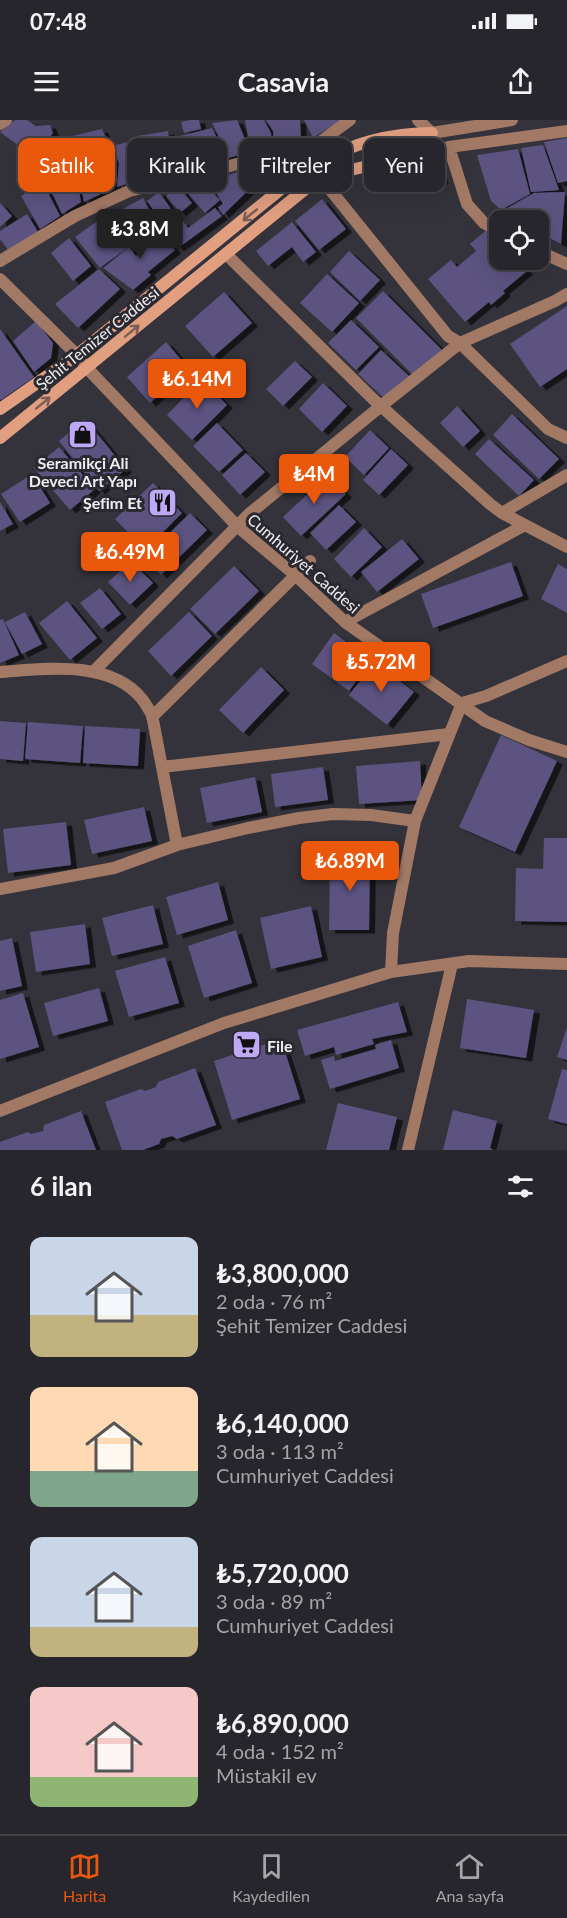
<!DOCTYPE html>
<html lang="tr">
<meta charset="utf-8">
<style>
:root{--surface:#27262c;--page:#2f2e34;--text:#f1f3f6;--muted:#a4a5a9;--line:#434348;--accent:#ea580c}
body{margin:0;font-family:Lato,sans-serif;background:var(--page);color:var(--text);height:100vh;display:flex;flex-direction:column;font-size:22px;white-space:nowrap}
*{box-sizing:border-box;margin:0}
p{font-size:20px;color:var(--muted)}
.icon{flex:none;width:33px;height:33px;fill:none;stroke:currentColor;stroke-width:2;stroke-linecap:round;stroke-linejoin:round}
.map{position:relative;height:1030px;overflow:hidden}
.panel{display:flex;flex-direction:column;background:var(--surface);flex:1}
.panel>*{flex:none}
.hud{position:absolute;left:18px;top:18px;width:531px;height:54px;display:flex;gap:12px}
.tools{position:absolute;left:489px;top:90px;display:grid;gap:12px}
.tools a{display:grid;place-items:center;width:60px;height:60px;border-radius:12px;background:var(--surface);box-shadow:0 6px 24px #0002,0 0 0 2px var(--line);font-size:30px}
.price{position:absolute;translate:-50% -51px;padding:0 14px;border-radius:6px;background:var(--accent);color:#fff;font-size:20px;line-height:39px;filter:drop-shadow(0 2px 3px #0008)}
.price::after{content:'';position:absolute;left:50%;top:36px;width:18px;height:14px;margin-left:-9px;background:inherit;clip-path:polygon(0 0,100% 0,50% 100%)}
.price.selected{background:#222;color:#fff}
ul{padding:0;list-style:none}
li{display:flex;align-items:center;gap:18px;height:150px;padding:0 30px}
li span{display:grid;place-items:center;flex:none;width:168px;height:120px;border-radius:12px;color:#555}
li>.icon{margin-inline-start:auto}
span .icon{width:72px;height:72px;fill:#fffc;stroke-width:1}
li b{font-size:26px}
h2{display:flex;justify-content:space-between;align-items:center;height:72px;padding:0 30px;font-size:26px}
.chip{padding:0 21px;border-radius:12px;background:var(--surface);box-shadow:0 6px 24px #0002,0 0 0 2px var(--line);font-size:21px;line-height:54px}
.chip.selected{background:var(--accent);color:#fff}
.status{display:flex;justify-content:space-between;align-items:center;height:42px;padding:0 30px;background:var(--surface);direction:ltr}
.status svg{height:16px;fill:currentColor}
header{display:flex;justify-content:space-between;align-items:center;height:78px;padding:0 30px;background:var(--surface);font-size:27px;font-weight:700}
.menu{display:flex;justify-content:space-around;align-items:center;height:84px;border-top:2px solid var(--line);background:var(--surface);font-size:16px;color:var(--muted)}
.menu a{display:grid;justify-items:center;gap:3px}
.menu .selected{color:var(--accent)}
.map>svg:first-child{display:block}
.building{fill:#5b5380;filter:url(#shadow)}
.lines{fill:none;stroke-linecap:round;stroke-linejoin:round}
.minor{stroke:#a27965;stroke-width:12}
.tertiary{stroke:#a27965;stroke-width:12}
.secondary{stroke:#e19f80;stroke-width:12}
.oneway{stroke:#7c5e54}
.labels{text-anchor:middle;dominant-baseline:central;stroke-width:6;stroke-linejoin:round;paint-order:stroke}
.street-label{font-size:16px;fill:#eeedf2;stroke:#2a2930}
.poi-label{font-size:16px;font-weight:bold;fill:#eeedf2;stroke:#2a2930}
</style>
<div class="status"><b>07:48</b><svg viewBox="0 0 49 12"><path d="M0 12V9h3v3zM5 12V6h3v6zM10 12V3h3v9zM15 12V0h3v12zM26 1h20v11H26zM47 4h2v5h-2z"/></svg></div>
<header><svg class="icon" aria-label="menu" viewBox="0 0 24 24"><path d="M4 6h16M4 12h16M4 18h16"/></svg>Casavia<svg class="icon" aria-label="share" viewBox="0 0 24 24"><path d="M12 15V3M7 8l5-5 5 5M5 13v7h14v-7"/></svg></header>
<div class="map">
<svg width="567" height="1030" viewBox="0 0 567 1030">
<defs>
<filter id="shadow"><feDropShadow dx="6" dy="3.5" stdDeviation="0" flood-color="#0009"/></filter>
</defs>
<rect width="100%" height="100%" fill="#34323a"/>
<path class="building" d="M15 0H27L36 6 50 5 53 13 49 18 47 30 55 46 36 55 26 31 0 12Z
M190 0H199L201 9 184 13 181 2Z
M237 0 245 19 243 34 221 40V21L212 3Z
M245 0H264L271 13 272 29 251 33Z
M266 0H300L301 21 274 28 273 11Z
M304 0H341L313 18Z
M212 8 219 22 218 41 185 48 180 16Z
M102 9 116 40 115 67 84 82 72 16Z
M168 11 173 50 148 58 147 37 137 16Z
M567 18V61L558 63 544 22Z
M137 20 145 39 147 57 117 67 119 43 112 26Z
M180 20 183 49H175L172 22Z
M543 25 559 70 531 72 521 28Z
M518 29 530 74 501 90 491 81 477 35Z
M73 39 81 82 62 94 43 54Z
M435 44 443 60 435 64 427 48Z
M254 47 264 55 223 95 218 87 223 84 209 61Z
M43 63 60 96 40 109 21 76Z
M204 63 220 80 205 93 184 69Z
M178 66 192 83 180 93 166 76Z
M159 72 179 100 166 108 147 81Z
M565 72 561 124 538 112V100H518L502 91 534 73Z
M143 78 151 93 144 96 149 107 135 114 129 102 112 112 127 128 100 148 75 117 113 90 115 93Z
M322 79 346 109 319 130 295 101Z
M0 83 12 96 0 107Z
M215 88 222 96 178 128 167 113 183 101 188 108Z
M27 94 38 112 9 131 0 119V111Z
M292 102 316 132 303 142 292 127 268 146 256 131Z
M490 107 500 119V140H517L527 151 503 171 505 173 491 185 489 182 465 202 428 159 451 140 457 147 476 131 470 124Z
M150 108 157 117 161 113 175 130 148 152 151 155 133 170 103 148 129 127 136 136 145 128 137 118Z
M69 118 91 146 73 161 51 133Z
M349 131 380 160 360 181 330 152Z
M99 149 120 169 78 208 55 184Z
M327 154 359 183 332 212 300 183Z
M383 171 442 230 413 255 356 198Z
M224 172 252 203 213 237 185 206Z
M567 186V249L540 267 510 224Z
M351 200 379 227 356 250 328 223Z
M36 201 53 223 51 238 34 252 13 221Z
M0 209 34 257 1 280 0 279Z
M166 222 189 249 150 283 127 257Z
M381 230 409 256 385 279 358 254Z
M295 241 312 257 283 286 266 269Z
M202 259 227 285 192 320 167 295Z
M323 263 347 286 322 312 299 289Z
M457 286 480 311 463 327 440 303Z
M512 294 559 339 539 359 493 315Z
M85 299 126 349 99 371 59 321Z
M217 303 243 330 219 352 193 326Z
M370 310 389 328 364 355 345 337Z
M489 319 534 360 519 376 475 334Z
M59 327 95 369 70 390 34 348Z
M391 329 408 345 379 375 363 360Z
M246 333 265 352 240 375 222 355Z
M32 354 50 383 20 402 1 374Z
M328 355 346 374 301 416 283 397Z
M153 363 182 393 145 430 115 399Z
M0 382 13 404 0 411Z
M339 385 356 402 326 430 310 413Z
M190 393 207 410 161 455 145 437Z
M364 408 382 427 351 457 334 439Z
M402 419 419 439 377 472 361 452Z
M131 441 153 463 130 485 108 462Z
M511 442 523 476 433 508 421 474Z
M558 444 567 449V493L541 479Z
M234 446 259 471 215 514 190 489Z
M100 468 121 494 102 509 80 483Z
M67 481 97 518 70 540 39 503Z
M25 492 42 524 22 534 5 502Z
M189 492 212 516 171 556 148 531Z
M3 499 19 535 0 543V500Z
M334 513 371 540 349 571 312 544Z
M375 542 414 572 387 605 349 575Z
M261 547 284 570 243 613 219 590Z
M0 601 26 603 23 641 0 639Z
M28 602 83 606 80 643 25 639Z
M85 606 140 609 138 646 83 643Z
M501 615 557 641 515 732 459 707Z
M420 641 422 680 359 684 356 646Z
M323 647 328 680 275 687 271 654Z
M255 657 262 692 207 703 200 668Z
M144 687 152 721 92 734 84 700Z
M66 702 71 745 8 753 3 709Z
M544 718H567V802L515 801 516 748 543 749Z
M330 733H370L369 810H329Z
M218 762 228 800 177 815 166 777Z
M153 785 163 824 112 836 102 798Z
M311 786 322 837 271 849 260 798Z
M85 804 90 844 36 852 30 812Z
M236 810 252 863 204 878 188 826Z
M12 818 22 866 0 871V821Z
M165 837 179 883 129 897 115 851Z
M99 868 108 901 53 916 44 883Z
M23 873 39 927 0 939V880Z
M467 879 534 890 526 938 460 928Z
M398 882 407 912 372 919 374 924 336 935 334 927 305 936 297 910Z
M567 907V940L557 937Z
M281 919 300 979 232 1000 214 941Z
M391 920 399 948 330 969 321 940 334 936 335 941 376 929 375 925Z
M195 948 216 1005 177 1019 172 1016 161 1019 159 1024 143 1030H122L105 982 141 969 145 971 156 967 158 962Z
M562 949 567 950V1004L548 999Z
M338 983 397 997 389 1030H326Z
M453 990 497 1001 490 1028 493 1030H443Z
M81 991 96 1030H0V1022L28 1012 31 1014 43 1011 44 1005Z"/>
<g class="lines">
<path class="minor" d="M418 0 432 13
M0 4 6 0
M449 27 467 84 484 103 500 112
M433 31 449 27 567 11
M306 32 350 0
M320 57 448 216 460 223 548 309 567 318
M538 131 567 144
M226 134 373 279 490 384 502 393 567 427
M0 141 75 96 129 71 277 34 306 32 314 46
M0 159 77 235 87 248
M502 393 567 355
M345 502 525 405
M0 552C44 549 110 539 142 579 146 584 149 590 152 595L177 725
M93 552 249 394 381 286 460 223 555 181 567 174
M152 597 310 441
M162 647 449 614
M0 769 114 748 177 725 248 708 299 698 333 694 371 695 415 701
M391 852 393 813 415 701 462 583 486 576 567 541
M0 991 224 903 391 852 469 841 567 844
M408 1030 452 844"/>
<path class="tertiary" d="M432 13 512 0
M87 248 238 407 295 455 345 502 485 601 529 620 567 632"/>
<path class="secondary" d="M0 289 77 235 292 60C340 28 374 14 432 13
M0 318 320 57 433 31"/>
</g>
<defs><path id="oneway-shaft" d="M-6 0H5M1.5-3L5.5 0L1.5 3" fill="none" stroke-width="1.6" stroke-linecap="round" stroke-linejoin="round" transform="scale(1.5)"/></defs>
<g class="oneway">
<use href="#oneway-shaft" transform="translate(250 95) rotate(141)"/>
<use href="#oneway-shaft" transform="translate(132 211) rotate(-39)"/>
<use href="#oneway-shaft" transform="translate(43 283) rotate(-39)"/>
</g>
<defs>
<symbol id="shop-square" viewBox="-11 -11 22 22"><rect x="-9" y="-9" width="18" height="18" rx="4" fill="#bda9f5" stroke="#2a2930"/><path d="M-5-2.5h2.3a2.7 3.5 0 0 1 5.4 0H5L5.5 6h-11ZM-1.5-2.5h3a1.5 2.3 0 0 0-3 0Z" fill="#111"/></symbol>
<symbol id="restaurant-square" viewBox="-11 -11 22 22"><rect x="-9" y="-9" width="18" height="18" rx="4" fill="#bda9f5" stroke="#2a2930"/><path d="M-5-6h1v4h1v-4h1v4h1v-4h1v5L-1.5 .5V6h-2V.5L-5-1ZM5-6V6H3V1.5H1.5Q1.5-4 5-6Z" fill="#111"/></symbol>
<symbol id="supermarket-square" viewBox="-11 -11 22 22"><rect x="-9" y="-9" width="18" height="18" rx="4" fill="#bda9f5" stroke="#2a2930"/><path d="M-6-5.5h2.5l.6 2H6L4.5 2H-2.5L-4.4-4H-6ZM-1.5 3.2a1.3 1.3 0 1 0 .1 0ZM3 3.2a1.3 1.3 0 1 0 .1 0Z" fill="#111"/></symbol>
</defs>
<g fill-rule="evenodd">
<use href="#shop-square" x="66" y="298" width="33" height="33"/>
<use href="#restaurant-square" x="146" y="366" width="33" height="33"/>
<use href="#supermarket-square" x="230" y="908" width="33" height="33"/>
</g>
<g class="labels">
<g class="street-label">
<text transform="translate(97 218) rotate(-39)">Şehit Temizer Caddesi</text>
<text transform="translate(304 443) rotate(41)">Cumhuriyet Caddesi</text>
</g>
<g class="poi-label">
<text x="83" y="342">Seramikçi Ali<tspan x="83" dy="18">Deveci Art Yapı</tspan></text>
<text x="142" y="382" text-anchor="end">Şefim Et</text>
<text x="267" y="925" text-anchor="start">File</text>
</g>
</g>
</svg>
<div class="tools">
<a><svg class="icon" aria-label="locate" viewBox="0 0 24 24"><circle cx="12" cy="12" r="6"/><path d="M12 2v4M12 18v4M2 12h4M18 12h4"/></svg></a>
</div>
<b class="price selected" style="left:140px;top:140px">₺3.8M</b>
<b class="price" style="left:197px;top:290px">₺6.14M</b>
<b class="price" style="left:314px;top:385px">₺4M</b>
<b class="price" style="left:130px;top:463px">₺6.49M</b>
<b class="price" style="left:381px;top:573px">₺5.72M</b>
<b class="price" style="left:350px;top:772px">₺6.89M</b>
<div class="hud">
<a class="chip selected">Satılık</a>
<a class="chip">Kiralık</a>
<a class="chip">Filtreler</a>
<a class="chip">Yeni</a>
</div>
</div>
<section class="panel">
<h2>6 ilan<svg class="icon" aria-label="filters" viewBox="0 0 24 24"><path d="M4 7h16M4 17h16"/><circle cx="9" cy="7" r="2"/><circle cx="15" cy="17" r="2"/></svg></h2>
<ul>
<li><span style="background:linear-gradient(#c9d6e8 65%,#c2b280 0)"><svg class="icon" aria-label="home" viewBox="0 0 24 24"><path d="M3 11l9-7 9 7M6 9v11h12V9"/></svg></span><div><b>₺3,800,000</b><p>2 oda · 76 m²</p><p>Şehit Temizer Caddesi</p></div></li>
<li><span style="background:linear-gradient(#ffd9b3 70%,#7fa58c 0)"><svg class="icon" aria-label="home" viewBox="0 0 24 24"><path d="M3 11l9-7 9 7M6 9v11h12V9"/></svg></span><div><b>₺6,140,000</b><p>3 oda · 113 m²</p><p>Cumhuriyet Caddesi</p></div></li>
<li><span style="background:linear-gradient(#c9d6e8 75%,#c2b280 0)"><svg class="icon" aria-label="home" viewBox="0 0 24 24"><path d="M3 11l9-7 9 7M6 9v11h12V9"/></svg></span><div><b>₺5,720,000</b><p>3 oda · 89 m²</p><p>Cumhuriyet Caddesi</p></div></li>
<li><span style="background:linear-gradient(#f6c9c9 75%,#8fb573 0)"><svg class="icon" aria-label="home" viewBox="0 0 24 24"><path d="M3 11l9-7 9 7M6 9v11h12V9"/></svg></span><div><b>₺6,890,000</b><p>4 oda · 152 m²</p><p>Müstakil ev</p></div></li>
</ul>
</section>
<nav class="menu">
<a class="selected"><svg class="icon" aria-label="map" viewBox="0 0 24 24"><path d="M3 6l6-2 6 2 6-2v14l-6 2-6-2-6 2zM9 4v14M15 6v14"/></svg>Harita</a>
<a><svg class="icon" aria-label="saved" viewBox="0 0 24 24"><path d="M7 4h10v16l-5-4-5 4z"/></svg>Kaydedilen</a>
<a><svg class="icon" aria-label="home" viewBox="0 0 24 24"><path d="M3 11l9-7 9 7M6 9v11h12V9"/></svg>Ana sayfa</a>
</nav>
